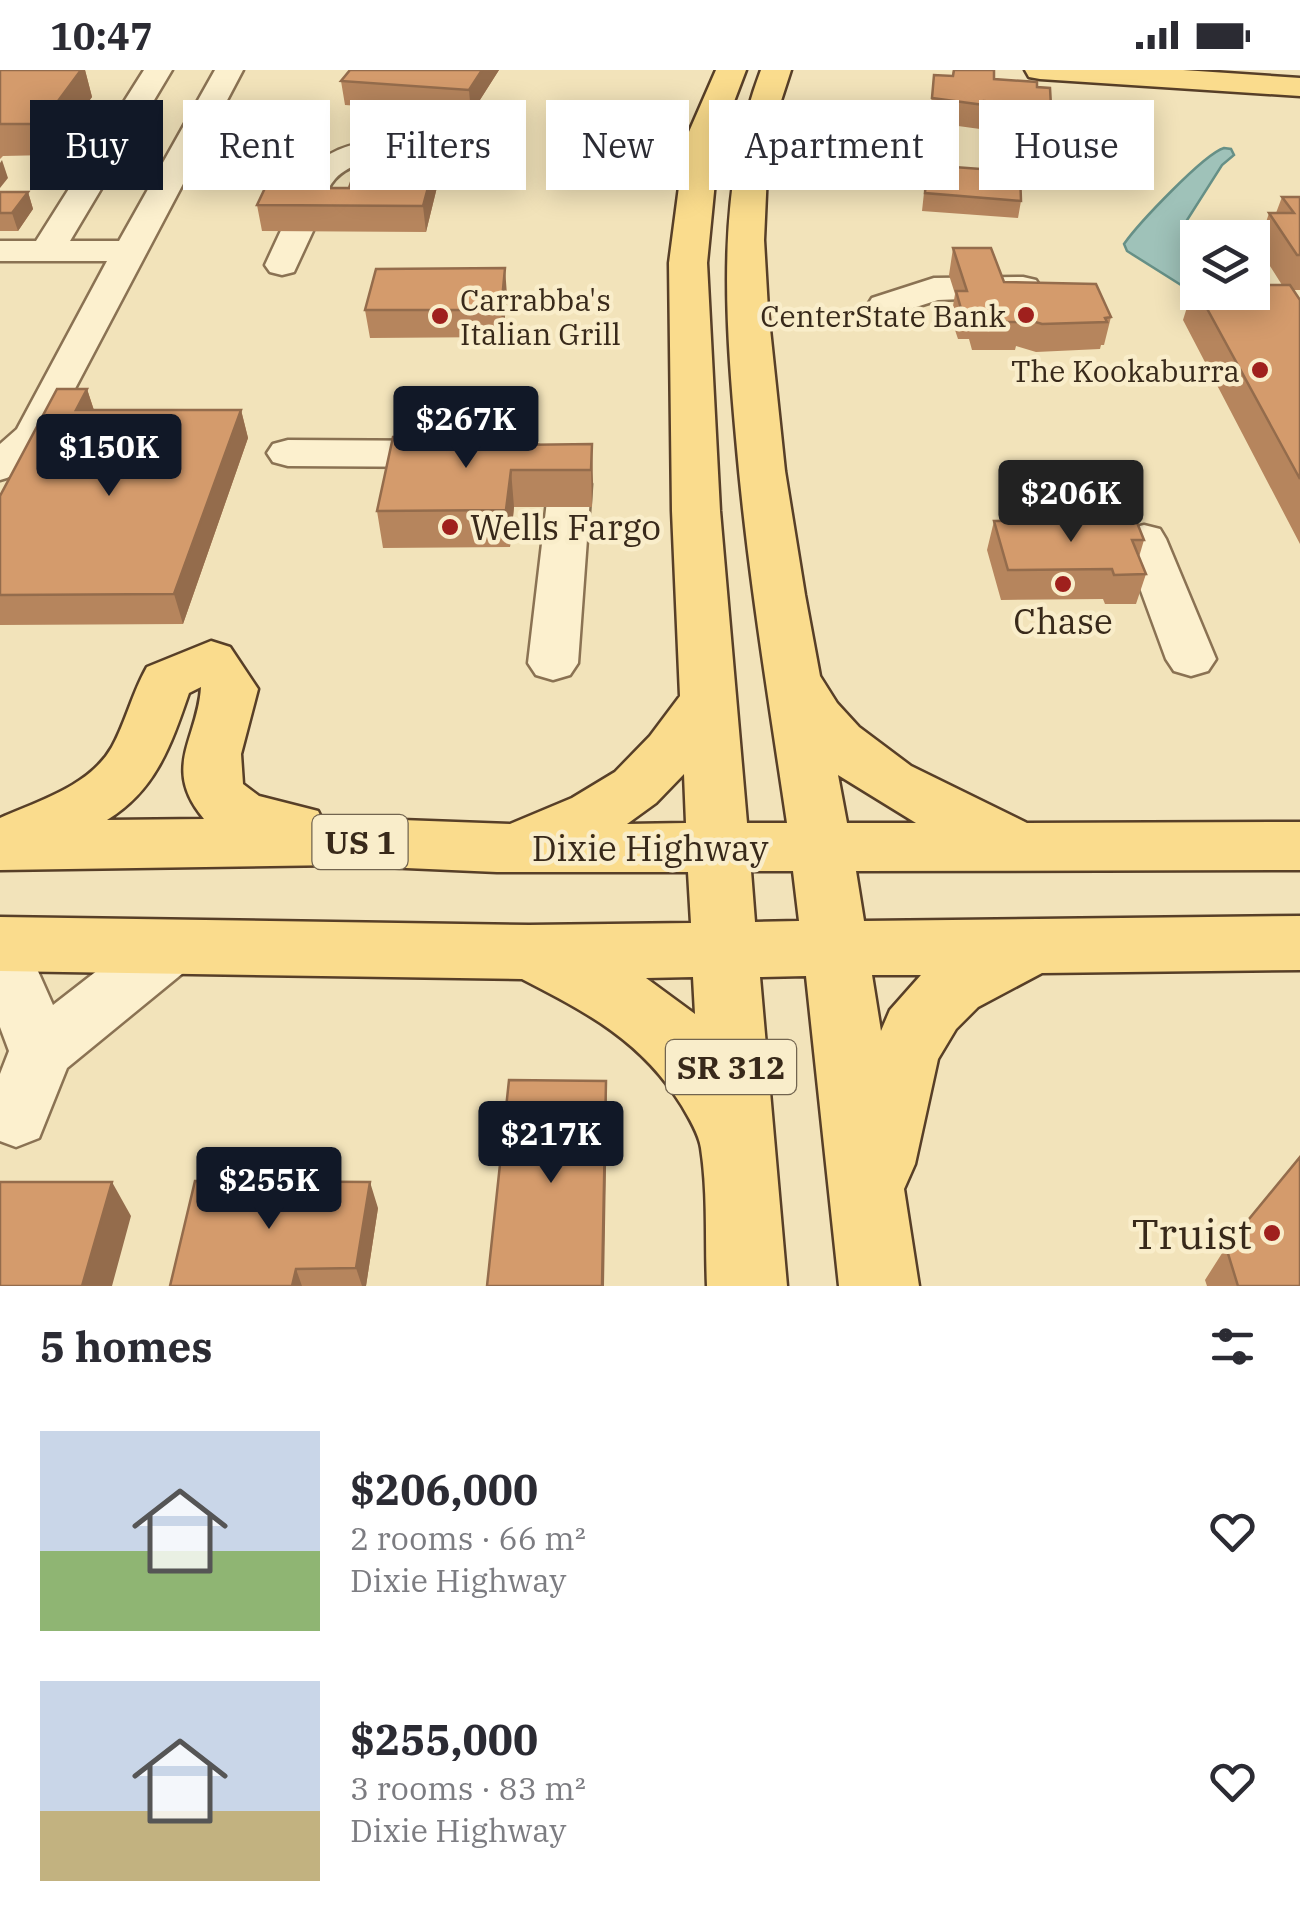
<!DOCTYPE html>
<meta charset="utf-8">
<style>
:root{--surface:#fff;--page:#f2f2f3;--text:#2b2b33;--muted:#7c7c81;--accent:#111827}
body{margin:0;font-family:"IBM Plex Serif",serif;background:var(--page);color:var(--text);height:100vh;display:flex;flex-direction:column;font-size:38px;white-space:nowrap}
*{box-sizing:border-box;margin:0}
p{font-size:32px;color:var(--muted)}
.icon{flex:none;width:55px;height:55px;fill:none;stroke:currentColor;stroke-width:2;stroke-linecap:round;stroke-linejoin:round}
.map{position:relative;height:1216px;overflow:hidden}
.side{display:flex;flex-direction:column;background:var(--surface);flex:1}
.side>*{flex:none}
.guide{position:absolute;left:30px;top:30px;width:1240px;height:90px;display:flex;gap:20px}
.tools{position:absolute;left:1180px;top:150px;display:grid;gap:20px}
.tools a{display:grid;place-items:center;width:90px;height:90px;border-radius:0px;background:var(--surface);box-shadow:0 5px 25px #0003;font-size:50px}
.price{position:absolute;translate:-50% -85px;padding:0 22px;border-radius:10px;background:var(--accent);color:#fff;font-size:32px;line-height:65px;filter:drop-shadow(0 2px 5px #0008)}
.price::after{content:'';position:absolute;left:50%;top:60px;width:30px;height:22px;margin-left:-15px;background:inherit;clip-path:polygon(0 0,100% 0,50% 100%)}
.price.selected{background:#222;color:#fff}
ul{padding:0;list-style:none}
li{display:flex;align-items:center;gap:30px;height:250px;padding:0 40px}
li span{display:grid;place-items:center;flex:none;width:280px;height:200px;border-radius:0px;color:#555}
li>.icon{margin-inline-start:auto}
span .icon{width:120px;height:120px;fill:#fffc;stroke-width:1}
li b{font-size:42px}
h2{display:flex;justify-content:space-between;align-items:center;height:120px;padding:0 40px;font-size:42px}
.chip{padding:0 35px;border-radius:0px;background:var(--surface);box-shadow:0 5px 25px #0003;font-size:35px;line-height:90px}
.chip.selected{background:var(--accent);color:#fff}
.status{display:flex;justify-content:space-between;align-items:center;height:70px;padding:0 50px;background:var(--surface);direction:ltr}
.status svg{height:28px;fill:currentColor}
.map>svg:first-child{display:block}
.water{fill:#9fc2b9;stroke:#669087;stroke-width:2.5}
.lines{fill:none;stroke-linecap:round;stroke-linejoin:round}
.minor-casing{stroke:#8a7253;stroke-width:5}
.major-casing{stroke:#573f28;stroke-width:5}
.minor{fill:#fcf0ce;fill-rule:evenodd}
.major{fill:#fadc8d;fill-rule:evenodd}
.wall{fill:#b6855d}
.shaded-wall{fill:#946c4c}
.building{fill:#d49b6c;stroke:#946c4c;stroke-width:2.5}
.poi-dot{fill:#9f201d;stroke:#f9edca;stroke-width:4}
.labels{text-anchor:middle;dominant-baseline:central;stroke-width:9;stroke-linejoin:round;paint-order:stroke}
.far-poi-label{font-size:30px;fill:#38291a;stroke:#f9edca;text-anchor:end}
.shield{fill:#f9edca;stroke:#72644f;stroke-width:2.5}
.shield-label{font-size:32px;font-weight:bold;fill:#38291a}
.poi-label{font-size:35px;fill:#38291a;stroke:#f9edca;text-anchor:start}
.street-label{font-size:35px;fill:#38291a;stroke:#f9edca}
.near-poi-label{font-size:42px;fill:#38291a;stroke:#f9edca;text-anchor:end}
</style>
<div class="status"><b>10:47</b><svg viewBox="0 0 49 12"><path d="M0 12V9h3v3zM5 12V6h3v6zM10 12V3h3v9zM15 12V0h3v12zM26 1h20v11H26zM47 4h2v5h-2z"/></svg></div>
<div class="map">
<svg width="1300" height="1216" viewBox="0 0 1300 1216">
<rect width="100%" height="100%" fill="#f2e3ba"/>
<path class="water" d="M1224 78 1231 79 1234 85 1222 95 1182 158C1178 179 1197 192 1197 220H1189L1127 181 1124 174C1138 154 1204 84 1224 78Z"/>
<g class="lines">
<defs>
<path id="minor" d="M144 0H172L70 171H119L215 0H243L69 330C56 363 37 401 0 410V374L17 359 107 191H0V171H36Z
M424 71 497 80 508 82 513 89 508 96 497 98C453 94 368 73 335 109 324 121 323 138 314 151L305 153 313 161 294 202 282 205 270 202 265 195 284 154 293 152 285 144C314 73 353 68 424 71Z
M1023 207 1036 210 1041 218 1036 226 938 230 885 247 872 244 867 236 872 228 934 208Z
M288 370 456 371 471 375 477 384 471 393 456 397 288 396 273 392 267 383 273 374Z
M536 375 576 389 591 414 578 593 570 605 553 610 536 605 528 593 549 414C541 400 524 401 515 388L521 379Z
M1144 455 1160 459 1166 469 1216 589 1208 601 1191 606 1174 601 1166 589 1122 469 1128 459Z
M173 851 194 858 203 876 194 894 67 998 39 1068 16 1077 0 1071V1004L9 981 0 957V856L21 863 53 935 152 858Z"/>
<path id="major" d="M716 0H746L719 71 707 193 720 441 747 753H787C768 625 747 497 736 368 725 244 716 118 761 0H791L780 34 767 102 764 170 768 240 785 401 805 525 820 606 837 633 859 657 911 696 1027 753 1300 752V800L856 801 864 851 1300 846V900L1042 903 978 937 956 959 938 989 915 1094 904 1119 919 1216H839L806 906 760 907 787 1216H707C705 1171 708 1123 701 1078 699 1064 689 1048 682 1036 642 971 588 943 522 909L0 901V847L529 855 691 853 688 802H497L338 795 0 800V748C38 731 90 716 112 677 126 652 132 623 147 597L211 571 230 577 258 619 241 684 243 714 259 726 318 741 321 747 510 754 572 728 615 702 650 666 680 626 672 441 669 193 685 71ZM201 617C198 669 161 698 204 749L107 750C156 720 171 675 189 623ZM684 704 686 753 627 754 656 733ZM838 705 916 753H847ZM751 801H793L799 851 755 852ZM872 905H921L890 940 881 961ZM693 907 695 944 646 908Z
M1025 0H1183L1300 8V26L1040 9 1029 7Z"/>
</defs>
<use href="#minor" class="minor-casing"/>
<use href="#major" class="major-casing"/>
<use href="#minor" class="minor"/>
<use href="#major" class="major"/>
</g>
<path class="wall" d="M0 0H85L92 27 50 85 3 86 0 89Z
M350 0H499L471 44 345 35 341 11Z
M953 0 1037 17 1051 36 1046 60 981 55 980 59 929 52 934 5 952 6Z
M927 95 1021 131 1018 148 922 141Z
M439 109 426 162 262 161 257 135 349 118Z
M0 122H28L33 139 18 161H0Z
M1282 127H1300V220H1293L1300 230V474L1183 250 1194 215H1282L1258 177 1269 143H1276Z
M953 178 1004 212 1111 247 1104 275H1101L1100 279 1036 282 1016 276 1015 280H972L969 269H958L951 248 955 224 949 205Z
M507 225 503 267 370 268 365 240Z
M87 319 94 340H241L248 368 183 554 0 555V426Z
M515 366 516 375 592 374V437H514L510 477 383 478 377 441Z
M994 451 1144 470 1139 487 1146 504 1136 534H1105L1103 529 1001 530 987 480Z
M378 1138 366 1216H170Z
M1226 1177 1300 1216H1207L1205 1210Z"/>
<path class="shaded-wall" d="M81 0H85L92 27 50 85 41 54Z
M482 0H499L471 44 469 20Z
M437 84 439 109 426 162 423 136Z
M2 90 8 108 0 118V93Z
M28 122 33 139 18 161 12 143Z
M505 198 507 225 503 267 501 240Z
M87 319 96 347 76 340Z
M241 340 248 368 183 554 174 524Z
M592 374 593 411 592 437 591 400Z
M511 400 514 437 510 477 506 440Z
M606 1011 607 1039 604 1216H602Z
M112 1112 131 1146 112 1216H82Z
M370 1112 378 1138 366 1216H362L356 1198Z
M296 1199 302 1216H292Z"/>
<path class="building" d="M0 0H81L41 54H0Z
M350 0H482L469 20 341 11Z
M954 0H994V9L1037 12V17L1050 18 1051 36 984 31V35L932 28 934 5 953 6Z
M361 84H437L423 136 257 135 265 118H349Z
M927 95 1020 102 1021 131 925 123Z
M0 122H28L12 143H0Z
M1282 127H1300V185H1297L1269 143H1294Z
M953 178H991L1004 212 1096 214 1111 247 1105 248 1107 252 1042 254 1019 247 1021 252H977L974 242H962L956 221H967Z
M505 198 501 240H365L376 199Z
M1252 215H1290L1300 230V409L1198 222H1252Z
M57 319H87L76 340H241L174 524 0 525V426Z
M515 366 514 375 592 374 591 400H511L506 440 377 441 393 367Z
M1136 450 1144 470H1132L1146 504 1114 505 1112 499 1008 500 994 451Z
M509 1010 606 1011 602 1216H487Z
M1300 1087V1216H1238L1226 1177Z
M195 1111 370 1112 356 1198 296 1199 292 1216H170Z
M0 1112H112L82 1216H0Z"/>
<g class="poi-dot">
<circle cx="1026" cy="245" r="10"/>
<circle cx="440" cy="246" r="10"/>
<circle cx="1260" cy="300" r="10"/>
<circle cx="450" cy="457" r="10"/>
<circle cx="1063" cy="514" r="10"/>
<circle cx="1272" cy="1163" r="10"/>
</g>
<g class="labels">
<g class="far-poi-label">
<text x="460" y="229" text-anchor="start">Carrabba's<tspan x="460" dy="34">Italian Grill</tspan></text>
<text x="1006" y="245">CenterState Bank</text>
<text x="1240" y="300">The Kookaburra</text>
</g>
<g class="shield">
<rect x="312.5" y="745" width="95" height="54" rx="8"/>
<rect x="666" y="970" width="130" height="54" rx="8"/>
</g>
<g class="shield-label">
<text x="360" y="772">US 1</text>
<text x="731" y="997">SR 312</text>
</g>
<g class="poi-label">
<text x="470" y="457">Wells Fargo</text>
<text x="1063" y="551" text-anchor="middle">Chase</text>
</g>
<g class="street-label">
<text x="650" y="778">Dixie Highway</text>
</g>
<g class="near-poi-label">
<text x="1252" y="1163">Truist</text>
</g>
</g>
</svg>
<div class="tools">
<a><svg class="icon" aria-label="layers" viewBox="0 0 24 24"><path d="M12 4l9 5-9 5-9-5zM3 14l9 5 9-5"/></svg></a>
</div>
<b class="price" style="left:466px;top:401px">$267K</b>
<b class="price" style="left:109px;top:429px">$150K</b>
<b class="price selected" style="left:1071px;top:475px">$206K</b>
<b class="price" style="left:551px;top:1116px">$217K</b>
<b class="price" style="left:269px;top:1162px">$255K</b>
<div class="guide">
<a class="chip selected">Buy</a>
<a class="chip">Rent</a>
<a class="chip">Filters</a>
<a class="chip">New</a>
<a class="chip">Apartment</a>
<a class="chip">House</a>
</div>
</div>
<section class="side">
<h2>5 homes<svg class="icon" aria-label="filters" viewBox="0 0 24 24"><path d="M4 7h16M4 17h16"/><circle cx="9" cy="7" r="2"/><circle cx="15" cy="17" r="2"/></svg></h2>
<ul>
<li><span style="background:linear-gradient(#c9d6e8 60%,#8fb573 0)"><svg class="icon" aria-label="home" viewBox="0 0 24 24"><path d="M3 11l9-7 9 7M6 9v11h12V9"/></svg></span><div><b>$206,000</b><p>2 rooms · 66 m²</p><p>Dixie Highway</p></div><svg class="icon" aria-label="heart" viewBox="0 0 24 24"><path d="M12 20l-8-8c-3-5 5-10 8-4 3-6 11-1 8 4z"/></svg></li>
<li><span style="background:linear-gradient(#c9d6e8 65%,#c2b280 0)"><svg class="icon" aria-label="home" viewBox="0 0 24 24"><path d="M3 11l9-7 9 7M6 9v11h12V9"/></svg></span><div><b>$255,000</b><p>3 rooms · 83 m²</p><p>Dixie Highway</p></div><svg class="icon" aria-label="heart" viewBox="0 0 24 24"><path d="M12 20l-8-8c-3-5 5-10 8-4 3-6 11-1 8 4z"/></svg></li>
</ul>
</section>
